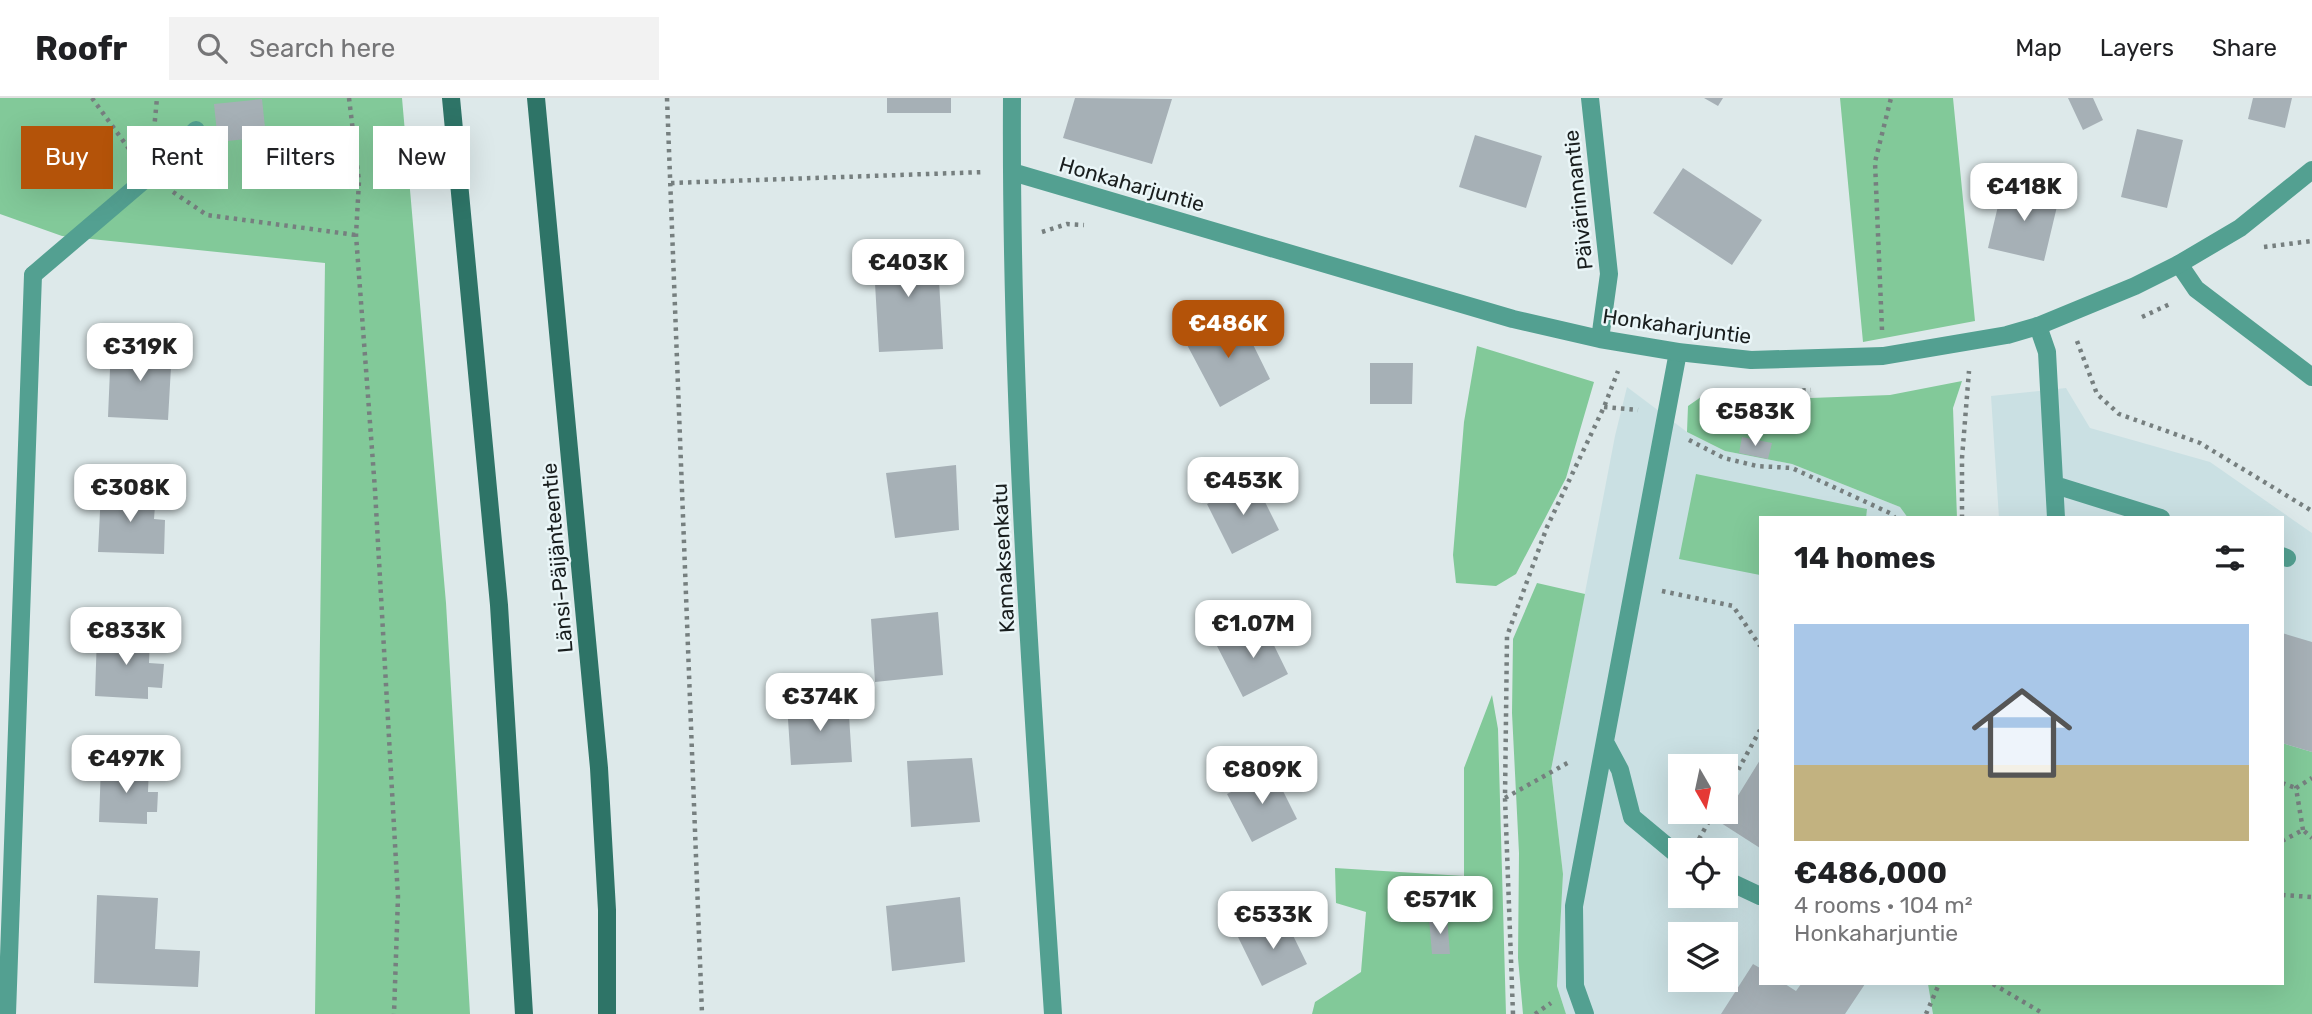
<!DOCTYPE html>
<meta charset="utf-8">
<style>
:root{--surface:#fff;--page:#f2f2f2;--text:#202124;--muted:#757577;--line:#e0e0e0;--accent:#b45309}
body{margin:0;font-family:Rubik,sans-serif;background:var(--page);color:var(--text);height:100vh;display:flex;flex-direction:column;font-size:26px;white-space:nowrap}
*{box-sizing:border-box;margin:0}
p{font-size:23px;color:var(--muted)}
.icon{flex:none;width:38px;height:38px;fill:none;stroke:currentColor;stroke-width:2;stroke-linecap:round;stroke-linejoin:round}
.map{position:relative;flex:1;overflow:hidden}
.drawer{position:absolute;left:1759px;top:418px;width:525px;height:469px;display:flex;flex-direction:column;background:var(--surface);border-radius:0px;box-shadow:0 7px 28px #0002}
.drawer>*{flex:none}
.guide{position:absolute;left:21px;top:28px;width:665px;height:63px;display:flex;gap:14px}
.needle{width:46px;rotate:171deg}
.controls{position:absolute;left:1668px;top:656px;display:grid;gap:14px}
.controls a{display:grid;place-items:center;width:70px;height:70px;border-radius:0px;background:var(--surface);box-shadow:0 7px 28px #0002;font-size:35px}
.price{position:absolute;translate:-50% -60px;padding:0 16px;border-radius:14px;background:#fff;color:#222;font-size:23px;line-height:46px;filter:drop-shadow(0 2px 4px #0008)}
.price::after{content:'';position:absolute;left:50%;top:42px;width:21px;height:16px;margin-left:-10px;background:inherit;clip-path:polygon(0 0,100% 0,50% 100%)}
.price.selected{background:var(--accent);color:#fff}
ul{padding:0;list-style:none}
li{display:grid;align-content:center;gap:14px;height:371px;padding:0 35px}
li+li{border-top:2px solid var(--line)}
li span{display:grid;place-items:center;height:217px;border-radius:0px;color:#555}
li>.icon{margin-inline-start:auto}
span .icon{width:126px;height:126px;fill:#fffc;stroke-width:1}
li b{font-size:30px}
h2{display:flex;justify-content:space-between;align-items:center;height:84px;padding:0 35px;font-size:30px}
.pill{padding:0 24px;border-radius:0px;background:var(--surface);box-shadow:0 7px 28px #0002;font-size:24px;line-height:63px}
.pill.selected{background:var(--accent);color:#fff}
header{display:flex;align-items:center;gap:42px;box-sizing:border-box;height:98px;padding:0 35px;background:var(--surface);border-bottom:2px solid var(--line)}
header strong{font-size:33px}
nav{display:flex;gap:38px;margin-inline-start:auto;font-size:24px}
.search{width:490px;height:63px;background:var(--page);display:flex;align-items:center;gap:18px;box-sizing:border-box;padding:0 24px;border-radius:0px;color:var(--muted);font-size:26px}
.map>svg:first-child{display:block}
.built{fill:#cae0e3;fill-rule:evenodd}
.green{fill:#82c999}
.building{fill:#a6b0b6}
.lines{fill:none;stroke-linecap:round;stroke-linejoin:round}
.path{stroke:#767f7f;stroke-width:4.5;stroke-dasharray:3.5 5;stroke-linecap:butt}
.lane{stroke:#53a091;stroke-width:18}
.street{stroke:#53a091;stroke-width:18}
.secondary{stroke:#2e7467;stroke-width:18}
.labels{text-anchor:middle;dominant-baseline:central;stroke-width:5;stroke-linejoin:round;paint-order:stroke}
.street-label{font-size:21px;fill:#191e1e;stroke:#eaf6f8}
</style>
<header>
<strong>Roofr</strong>
<div class="search"><svg class="icon" aria-label="search" viewBox="0 0 24 24"><circle cx="10" cy="10" r="6"/><path d="M15 15l6 6"/></svg>Search here</div>
<nav><a>Map</a><a>Layers</a><a>Share</a></nav>
</header>
<div class="map">
<svg width="2312" height="916" viewBox="0 0 2312 916">
<rect width="100%" height="100%" fill="#dde9ea"/>
<path class="built" d="M1627 289 1687 334 1725 353 1792 366 1900 409 1908 420H1760V886H2061L2052 916H1566L1557 888 1563 776 1551 672 1615 338ZM1680 668H1726V714H1680ZM1680 752H1726V798H1680ZM1680 836H1726V882H1680Z
M2066 290 2090 330 2210 364 2312 435V916L2282 886V420H1999L1991 298Z"/>
<path class="green" d="M0 0H402L446 505 470 916H315L325 165 62 138 0 116Z
M1840 0H1953L1975 223 1863 244Z
M1477 248 1594 284 1566 380 1516 476 1496 488 1456 485 1453 457 1464 324Z
M1962 283 1953 310 1957 420H1908L1900 409 1792 366 1725 353 1687 334 1688 308 1701 299 1756 302 1890 297Z
M1696 376 1867 411 1866 420H1760V477L1679 461Z
M1537 485 1585 496 1551 672 1563 776 1557 888 1566 916H1523L1518 860 1519 755 1512 615 1513 541Z
M1492 597 1498 631 1506 916H1312L1315 904 1361 874 1366 814 1336 805 1335 770 1464 778V670Z
M2282 645 2312 654V916H1933L1928 886H2282Z"/>
<path class="building" d="M887 0H951V15H887Z
M1075 0 1172 1 1152 66 1063 40Z
M1704 0H1723L1718 8Z
M2068 0H2093L2103 22 2083 32Z
M2253 0H2292L2285 30 2248 21Z
M262 1 266 39 218 44 214 6Z
M2137 31 2183 42 2167 110 2121 99Z
M1475 37 1542 58 1526 110 1459 89Z
M1683 70 1762 122 1732 167 1653 115Z
M2003 87 2059 100 2044 163 1988 150Z
M937 148 943 251 879 254 873 151Z
M1237 214 1270 281 1220 309 1185 243Z
M111 248 172 251 168 322 108 319Z
M1370 265H1413L1412 306H1370Z
M1742 339 1772 345 1768 361 1739 355Z
M956 367 959 432 895 440 886 375Z
M1254 382 1279 432 1232 456 1207 406Z
M101 393 156 395 154 421 165 422 164 456 98 454Z
M938 514 943 577 875 584 871 521Z
M1263 525 1288 576 1243 599 1217 548Z
M2282 535 2312 544V654L2282 645Z
M97 536 150 538 149 565 164 566 162 590 148 589V601L95 598Z
M848 602 852 664 791 667 787 606Z
M972 660 980 724 911 729 907 663Z
M1760 662V750L1721 725Z
M101 666 149 668 148 694H158L157 714H147V726L99 724Z
M1273 673 1297 721 1252 744 1227 696Z
M97 797 158 800 155 851 200 853 198 889 94 885Z
M960 799 965 864 892 873 886 808Z
M1283 817 1307 866 1262 888 1238 839Z
M1447 819 1450 856H1432L1429 821Z
M1753 866 1760 870V886H1785L1796 893 1801 886H1865L1845 916H1721Z"/>
<g class="lines">
<path class="path" d="M92 0 132 55
M349 0 359 83 356 137 375 392 398 799 394 916
M667 0 702 916
M154 32 157 0
M671 85 985 74
M173 94 207 117 356 137
M1042 134 1067 126 1084 127
M2264 149 2312 143
M2142 219 2172 205
M1882 232 1875 64 1891 0
M2077 243 2097 296 2119 316 2200 345 2312 413
M1743 293 1753 295 1811 292
M1604 309 1638 312
M1689 342 1724 360 1757 368 1792 370 1892 416 1895 420
M1962 420V360L1969 273
M1662 493 1733 508 1760 548
M2282 685 2296 690
M1726 694 1760 632
M1505 700 1571 663
M2303 732 2296 690 2312 680
M1699 741 1714 714
M2282 743 2303 732 2312 740
M2282 797 2312 799
M1993 886 2044 916
M1513 916 1505 700 1507 538 1547 429 1604 309 1618 273
M1535 916 1551 905
M1926 916 1939 886"/>
<path class="lane" d="M2179 166 2196 191 2312 279
M33 177 149 78 196 32
M2038 228 2047 254 2056 420
M2055 387 2161 420
M2282 458 2287 460
M1605 644 1620 672 1632 719 1680 759
M1726 782 1760 798
M1585 916 1575 888 1574 808 1678 254"/>
<path class="street" d="M1012 0C1010 306 1033 611 1053 916
M1590 0 1609 176 1600 241
M1012 74 1513 221 1600 241 1678 254 1751 262 1883 258 2007 237 2038 228 2135 188 2179 166 2240 130 2312 72
M7 916 33 177"/>
<path class="secondary" d="M451 0 499 507 524 916
M536 0 599 670 607 812V916"/>
</g>
<g class="labels">
<g class="street-label">
<text transform="translate(1132 86) rotate(16)">Honkaharjuntie</text>
<text transform="translate(1578 102) rotate(-96)">Päivärinnantie</text>
<text transform="translate(1677 228) rotate(8)">Honkaharjuntie</text>
<text transform="translate(557 460) rotate(-95)">Länsi-Päijänteentie</text>
<text transform="translate(1003 460) rotate(-93)">Kannaksenkatu</text>
</g>
</g>
</svg>
<div class="controls">
<a><svg class="needle" viewBox="-14 -14 28 28"><path d="M0-13l5 13h-10z" fill="#e53935"/><path d="M0 13l5-13h-10z" fill="#757577"/></svg></a>
<a><svg class="icon" aria-label="locate" viewBox="0 0 24 24"><circle cx="12" cy="12" r="6"/><path d="M12 2v4M12 18v4M2 12h4M18 12h4"/></svg></a>
<a><svg class="icon" aria-label="layers" viewBox="0 0 24 24"><path d="M12 4l9 5-9 5-9-5zM3 14l9 5 9-5"/></svg></a>
</div>
<b class="price" style="left:2024px;top:125px">€418K</b>
<b class="price" style="left:908px;top:201px">€403K</b>
<b class="price selected" style="left:1228px;top:262px">€486K</b>
<b class="price" style="left:140px;top:285px">€319K</b>
<b class="price" style="left:1755px;top:350px">€583K</b>
<b class="price" style="left:1243px;top:419px">€453K</b>
<b class="price" style="left:130px;top:426px">€308K</b>
<b class="price" style="left:1253px;top:562px">€1.07M</b>
<b class="price" style="left:126px;top:569px">€833K</b>
<b class="price" style="left:820px;top:635px">€374K</b>
<b class="price" style="left:126px;top:697px">€497K</b>
<b class="price" style="left:1262px;top:708px">€809K</b>
<b class="price" style="left:1440px;top:838px">€571K</b>
<b class="price" style="left:1273px;top:853px">€533K</b>
<div class="guide">
<a class="pill selected">Buy</a>
<a class="pill">Rent</a>
<a class="pill">Filters</a>
<a class="pill">New</a>
</div>
<section class="drawer">
<h2>14 homes<svg class="icon" aria-label="filters" viewBox="0 0 24 24"><path d="M4 7h16M4 17h16"/><circle cx="9" cy="7" r="2"/><circle cx="15" cy="17" r="2"/></svg></h2>
<ul>
<li><span style="background:linear-gradient(#a9c7e8 65%,#c2b280 0)"><svg class="icon" aria-label="home" viewBox="0 0 24 24"><path d="M3 11l9-7 9 7M6 9v11h12V9"/></svg></span><div><b>€486,000</b><p>4 rooms · 104 m²</p><p>Honkaharjuntie</p></div></li>
</ul>
</section>
</div>
